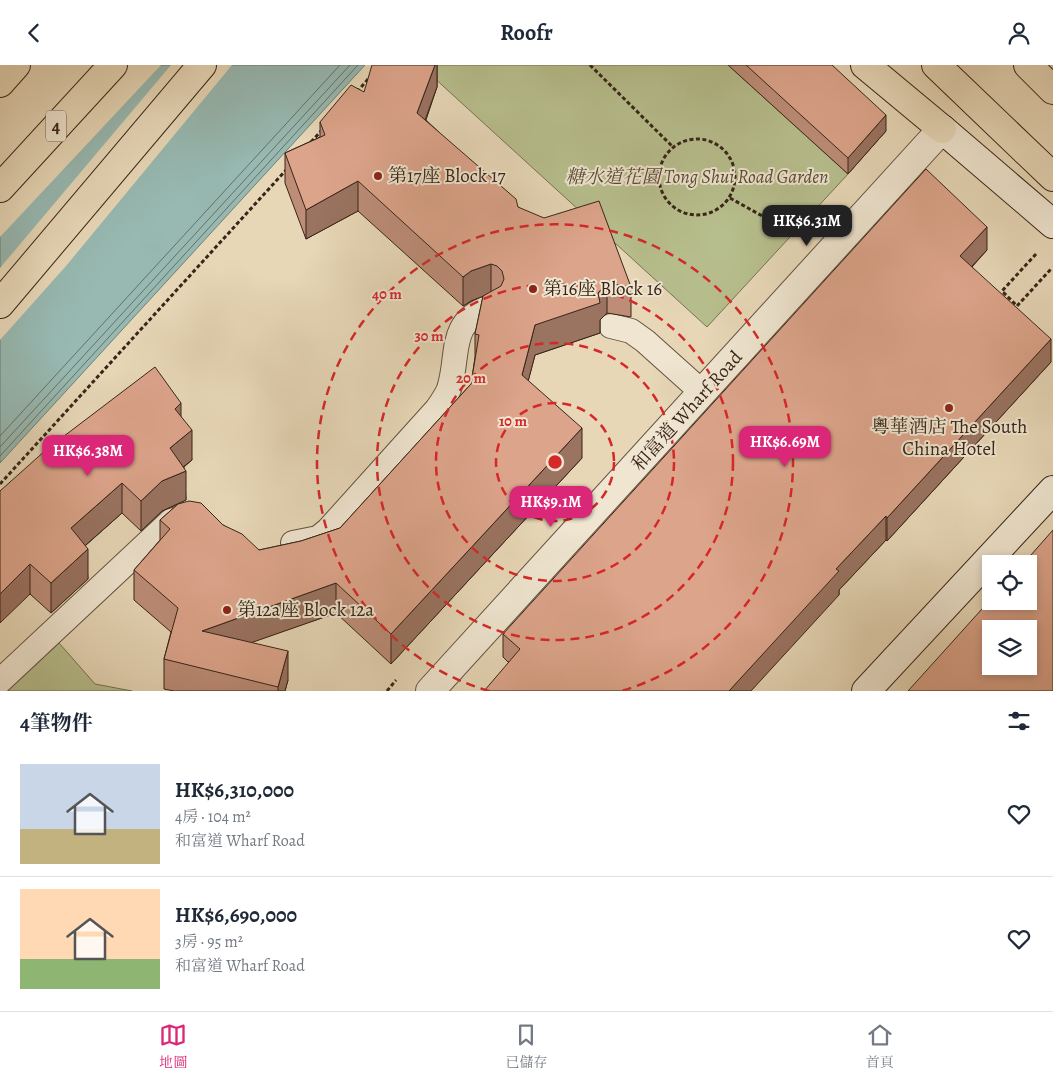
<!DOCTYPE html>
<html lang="zh-TW">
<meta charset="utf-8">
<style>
:root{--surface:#fff;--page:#f6f6f7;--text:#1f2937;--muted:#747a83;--line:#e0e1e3;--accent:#db2777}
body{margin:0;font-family:Alegreya,"Noto Serif TC",serif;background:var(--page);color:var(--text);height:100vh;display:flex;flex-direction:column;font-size:19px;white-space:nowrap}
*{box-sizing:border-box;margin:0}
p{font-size:16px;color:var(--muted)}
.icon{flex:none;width:28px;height:28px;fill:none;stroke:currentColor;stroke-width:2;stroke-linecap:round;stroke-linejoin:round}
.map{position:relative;height:626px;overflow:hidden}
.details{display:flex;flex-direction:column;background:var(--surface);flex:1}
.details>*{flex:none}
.fabs{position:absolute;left:982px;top:490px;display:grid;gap:10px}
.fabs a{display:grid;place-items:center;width:55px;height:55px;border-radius:0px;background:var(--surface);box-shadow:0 2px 8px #0003;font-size:25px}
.price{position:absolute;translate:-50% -42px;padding:0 11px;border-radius:10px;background:var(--accent);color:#fff;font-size:16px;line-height:32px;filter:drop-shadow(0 1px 2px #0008)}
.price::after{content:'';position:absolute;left:50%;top:30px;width:15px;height:11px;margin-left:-8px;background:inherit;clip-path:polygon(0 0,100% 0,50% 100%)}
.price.selected{background:#222;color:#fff}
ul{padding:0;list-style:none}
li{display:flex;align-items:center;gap:15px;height:125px;padding:0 20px}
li+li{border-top:1px solid var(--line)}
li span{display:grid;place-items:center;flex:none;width:140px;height:100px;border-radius:0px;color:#555}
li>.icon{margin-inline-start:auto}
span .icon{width:60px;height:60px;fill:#fffc;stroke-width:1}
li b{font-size:21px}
h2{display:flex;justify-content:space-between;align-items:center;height:60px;padding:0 20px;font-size:21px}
header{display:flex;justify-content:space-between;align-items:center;height:65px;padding:0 20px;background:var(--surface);font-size:22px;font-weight:600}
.tabs{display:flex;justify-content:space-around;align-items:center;height:70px;border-top:1px solid var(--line);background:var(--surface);font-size:14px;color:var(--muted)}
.tabs a{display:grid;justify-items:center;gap:2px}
.tabs .selected{color:var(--accent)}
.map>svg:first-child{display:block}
.green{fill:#b7be8d;stroke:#787252}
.water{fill:#97b9b2;stroke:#717e74}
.pier{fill:#e7d7b7}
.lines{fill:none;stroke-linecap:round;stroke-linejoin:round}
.shore{stroke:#686f65;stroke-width:1}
.lane-casing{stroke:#645240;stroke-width:26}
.street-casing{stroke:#645240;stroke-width:30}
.secondary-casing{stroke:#382518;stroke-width:30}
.highway-casing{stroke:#382518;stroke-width:30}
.path{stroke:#382518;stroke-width:3;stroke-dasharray:4 2.5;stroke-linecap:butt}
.lane{stroke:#efe5d0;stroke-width:24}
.street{stroke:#efe5d0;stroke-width:28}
.secondary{stroke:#efe5d0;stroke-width:28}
.highway{stroke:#e7d7b7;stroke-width:28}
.wall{fill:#bd8d78;stroke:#382518}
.shaded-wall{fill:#9a7361;stroke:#382518}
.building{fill:#dca48b;stroke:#382518;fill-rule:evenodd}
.ring{fill:none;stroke:#d62828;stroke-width:2.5;stroke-dasharray:9 6}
.poi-dot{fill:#8f2418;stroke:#efe5d0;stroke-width:2}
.labels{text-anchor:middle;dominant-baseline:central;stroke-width:4;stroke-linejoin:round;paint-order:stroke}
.shield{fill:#efe5d0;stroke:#6f5f4f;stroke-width:1}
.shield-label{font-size:18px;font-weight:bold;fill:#382518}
.poi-label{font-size:19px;fill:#382518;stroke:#efe5d0;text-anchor:start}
.park-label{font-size:19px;font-style:italic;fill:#584b35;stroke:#efe5d0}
.street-label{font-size:19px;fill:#382518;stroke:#efe5d0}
.centre{fill:#d62828;stroke:#efe5d0;stroke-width:2.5}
.ring-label{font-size:15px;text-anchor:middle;font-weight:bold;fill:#d62828;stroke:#efe5d0;stroke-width:4;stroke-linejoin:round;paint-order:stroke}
</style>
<header><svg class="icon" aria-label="back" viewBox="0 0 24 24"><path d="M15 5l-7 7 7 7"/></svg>Roofr<svg class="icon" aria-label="person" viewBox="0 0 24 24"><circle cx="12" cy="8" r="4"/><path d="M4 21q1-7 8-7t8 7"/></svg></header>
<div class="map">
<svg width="1053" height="626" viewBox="0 0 1053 626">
<rect width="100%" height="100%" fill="#e7d7b7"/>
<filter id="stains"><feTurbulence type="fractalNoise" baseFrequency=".004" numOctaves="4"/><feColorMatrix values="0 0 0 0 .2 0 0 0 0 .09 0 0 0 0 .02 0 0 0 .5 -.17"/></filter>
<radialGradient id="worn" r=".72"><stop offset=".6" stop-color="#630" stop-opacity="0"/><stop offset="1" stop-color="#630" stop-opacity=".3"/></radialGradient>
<path class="green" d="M420 0H728L848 109 707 262Z
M59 578 95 619 132 626H7Z"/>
<path class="water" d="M0 0H365L0 398Z"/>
<path class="pier" d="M0 0H161L0 172Z
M171 0H232L66 201 0 275V203Z"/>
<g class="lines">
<path class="shore" d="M0 371 340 0
M0 382 350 0
M0 391 358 0"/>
<defs>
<path id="lane" d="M611 261 631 266 645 276 703 328
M293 478 318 473 328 465 437 344C442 337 446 331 449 324 460 289 447 257 490 242
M0 616 171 456 188 451"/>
<path id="street" d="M430 626 942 64"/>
<path id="secondary" d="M942 64 1053 159
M866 626 1053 425"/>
<path id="highway" d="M865 0 942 64
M936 0 1053 112
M1028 0 1053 25
M0 18 16 0
M0 123 113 0
M0 239 202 0"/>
</defs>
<use href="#lane" class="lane-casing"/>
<use href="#street" class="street-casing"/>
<use href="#secondary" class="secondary-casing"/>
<use href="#highway" class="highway-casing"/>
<path class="path" d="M590 0 673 82
M357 27 369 13
M659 112a38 38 0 1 1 76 0a38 38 0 1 1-76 0Z
M311 77 322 65
M730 133 798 171
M1036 189 1002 226 1017 241 1051 204
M0 419 287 104
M387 626 396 615"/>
<use href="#lane" class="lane"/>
<use href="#street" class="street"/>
<use href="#secondary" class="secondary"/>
<use href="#highway" class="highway"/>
</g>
<path class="wall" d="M437 0V22L426 55 518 142 631 222V252L607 248 600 255V268L535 290 528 316 582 393 391 599 336 548 252 577 288 615 285 626H174L164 624V594L171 567 134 535V505L160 475V455L178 439 162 446 141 466 122 448 85 481 88 514 51 548 30 529 0 426 181 352 192 395 184 402 186 435 179 438 223 460 259 485 301 476 340 463 471 319 475 292V269L483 231 471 236 463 241 358 146 306 174 285 118V88L320 72V57L364 27Z
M728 0H832L886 66 848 109Z
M987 185 972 202 1051 297 887 476 886 475 839 525V530L508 597 503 592V569Z"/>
<path class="shaded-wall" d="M435 0H437V22L417 77V48Z
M886 50V66L848 109V93Z
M358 116V146L306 174V145Z
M987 162V185L960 214V191Z
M491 199V228L471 236 463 241V212L471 206Z
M607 218V248L600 255V268L535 290 522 340V310L535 260 598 228Z
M1051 274V297L887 476V453Z
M181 338V368L175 344Z
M582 363V393L391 599V569Z
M192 365V395L170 412V383Z
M186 406V435L162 446 141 466V436L162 416Z
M122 418V448L71 493V463Z
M886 451V475L839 525V530L751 626H729L836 504Z
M88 484V514L51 548V518Z
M30 499V529L0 558V529Z
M336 518V548L202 595V566Z
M288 586V615L285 626H278V622Z"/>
<path class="building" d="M372 0H435L417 48 516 134 518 142 544 153 599 136 631 222 607 218 598 228 600 238 535 260 522 310 582 363 391 569 336 518 202 566 288 586 278 622 164 594 178 543 134 505 170 464 160 455 178 439 189 436 201 438 223 460 242 469 259 485 301 476 340 463 471 319 479 270 475 269 483 231 501 221 504 214 502 206 497 201 491 199 471 206 463 212 358 116 306 145 285 88 325 70 320 57 351 20 364 27Z
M746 0H832L886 50 848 93Z
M926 104 987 162 960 191 1051 274 887 453 886 451 836 504 839 506 729 626H484L520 584 503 569Z
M155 302 181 338 175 344 192 365 170 383 186 406 162 416 141 436 122 418 71 463 88 484 51 518 30 499 0 529V426L47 384Z
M1053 465V626H908L991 534V536H1029V499H1023ZM991 564H1029V601H991Z"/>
<g class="ring">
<circle cx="555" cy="397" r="59"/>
<circle cx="555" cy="397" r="119"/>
<circle cx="555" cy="397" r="178"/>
<path d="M489 626A238 238 0 1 1 621 626"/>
</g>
<g class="poi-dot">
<circle cx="378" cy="111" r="5"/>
<circle cx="533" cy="224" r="5"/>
<circle cx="949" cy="343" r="5"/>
<circle cx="227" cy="545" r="5"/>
</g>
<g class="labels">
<rect class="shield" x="46" y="45.5" width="20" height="31" rx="4"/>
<g class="shield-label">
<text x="56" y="61">4</text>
</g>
<g class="poi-label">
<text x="388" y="111">第17座 Block 17</text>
<text x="543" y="224">第16座 Block 16</text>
<text x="949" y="362" text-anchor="middle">粵華酒店 The South<tspan x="949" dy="22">China Hotel</tspan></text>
<text x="237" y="545">第12a座 Block 12a</text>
</g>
<g class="park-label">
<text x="697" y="112">糖水道花園 Tong Shui Road Garden</text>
</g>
<g class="street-label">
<text transform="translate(687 346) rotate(-48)">和富道 Wharf Road</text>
</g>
</g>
<circle cx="555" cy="397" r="8" class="centre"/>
<g class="ring-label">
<text x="387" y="234">40 m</text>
<text x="429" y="276">30 m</text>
<text x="471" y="318">20 m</text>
<text x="513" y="361">10 m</text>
</g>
<rect width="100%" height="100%" filter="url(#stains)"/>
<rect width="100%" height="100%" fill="url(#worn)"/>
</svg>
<div class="fabs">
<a><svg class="icon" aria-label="locate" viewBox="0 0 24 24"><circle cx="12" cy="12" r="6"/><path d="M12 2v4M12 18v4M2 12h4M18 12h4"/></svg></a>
<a><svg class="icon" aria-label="layers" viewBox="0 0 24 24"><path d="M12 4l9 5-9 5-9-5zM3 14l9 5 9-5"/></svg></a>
</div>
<b class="price selected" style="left:807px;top:182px">HK$6.31M</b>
<b class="price" style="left:785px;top:403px">HK$6.69M</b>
<b class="price" style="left:88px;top:412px">HK$6.38M</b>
<b class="price" style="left:551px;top:463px">HK$9.1M</b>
</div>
<section class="details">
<h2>4筆物件<svg class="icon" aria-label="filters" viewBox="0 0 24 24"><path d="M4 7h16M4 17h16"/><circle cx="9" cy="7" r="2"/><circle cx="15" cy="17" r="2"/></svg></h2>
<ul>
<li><span style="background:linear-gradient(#c9d6e8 65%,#c2b280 0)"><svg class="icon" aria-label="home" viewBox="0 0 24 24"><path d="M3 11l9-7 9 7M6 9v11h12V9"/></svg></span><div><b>HK$6,310,000</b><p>4房 · 104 m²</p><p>和富道 Wharf Road</p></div><svg class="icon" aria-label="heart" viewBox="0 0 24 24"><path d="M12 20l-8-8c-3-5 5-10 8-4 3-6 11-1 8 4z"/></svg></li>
<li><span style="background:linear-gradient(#ffd9b3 70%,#8fb573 0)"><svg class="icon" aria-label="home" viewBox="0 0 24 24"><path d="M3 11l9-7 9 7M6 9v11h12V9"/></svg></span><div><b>HK$6,690,000</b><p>3房 · 95 m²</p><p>和富道 Wharf Road</p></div><svg class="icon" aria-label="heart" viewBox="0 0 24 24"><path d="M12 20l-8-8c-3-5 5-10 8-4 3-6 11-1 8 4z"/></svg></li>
</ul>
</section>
<nav class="tabs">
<a class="selected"><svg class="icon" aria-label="map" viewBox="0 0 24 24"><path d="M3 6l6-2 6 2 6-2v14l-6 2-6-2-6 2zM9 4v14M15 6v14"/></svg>地圖</a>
<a><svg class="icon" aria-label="saved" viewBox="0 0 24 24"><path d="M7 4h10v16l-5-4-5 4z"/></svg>已儲存</a>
<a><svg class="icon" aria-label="home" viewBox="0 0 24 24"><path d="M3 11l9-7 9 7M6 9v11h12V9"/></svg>首頁</a>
</nav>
